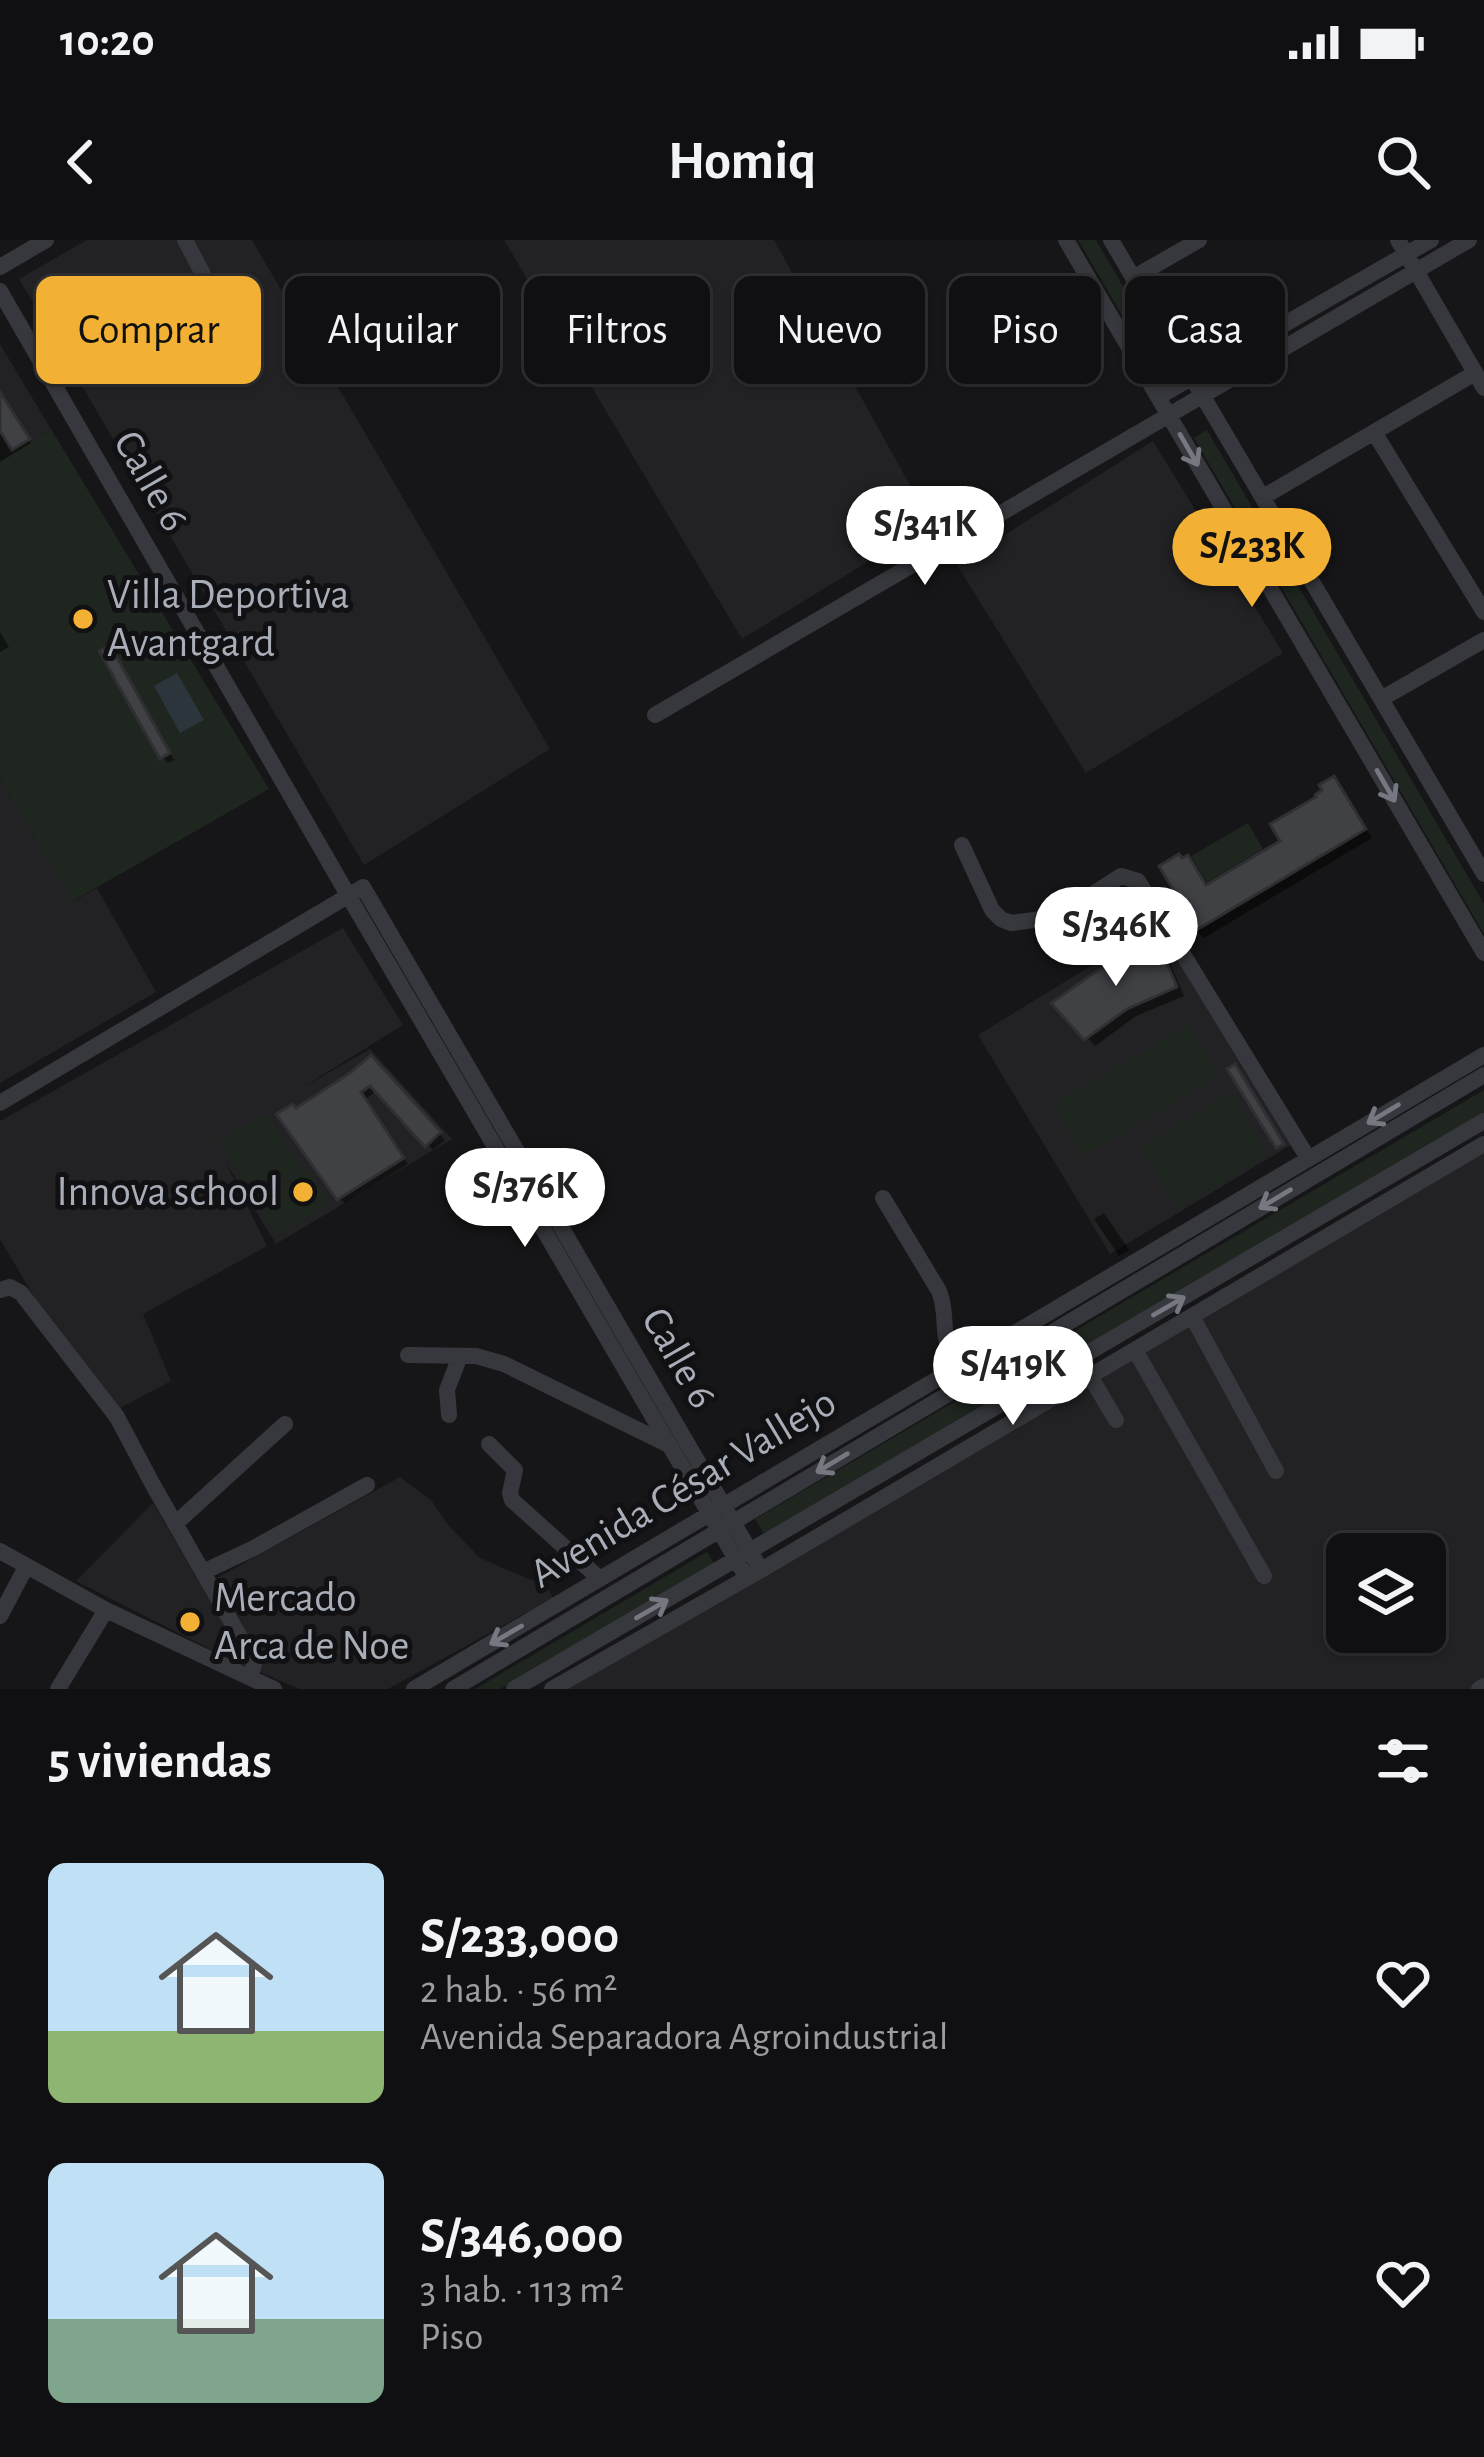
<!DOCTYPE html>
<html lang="es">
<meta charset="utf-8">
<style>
:root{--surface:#101012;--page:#19191b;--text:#f1f3f6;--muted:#9c9d9f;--line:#303032;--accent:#f2b134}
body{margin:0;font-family:"Alegreya Sans",sans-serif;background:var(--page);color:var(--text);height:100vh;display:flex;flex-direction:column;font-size:45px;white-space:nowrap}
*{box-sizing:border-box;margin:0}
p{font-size:39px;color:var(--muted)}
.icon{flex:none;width:66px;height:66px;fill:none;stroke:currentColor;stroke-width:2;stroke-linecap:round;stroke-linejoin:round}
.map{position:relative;height:1449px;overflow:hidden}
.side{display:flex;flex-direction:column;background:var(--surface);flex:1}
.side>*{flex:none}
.top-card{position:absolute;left:36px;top:36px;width:1413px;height:108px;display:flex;gap:24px}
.buttons{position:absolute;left:1326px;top:1293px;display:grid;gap:24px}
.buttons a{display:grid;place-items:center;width:120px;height:120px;border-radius:18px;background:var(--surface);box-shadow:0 3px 9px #0004,0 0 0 3px var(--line);font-size:60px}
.price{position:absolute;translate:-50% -102px;padding:0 27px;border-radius:42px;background:#fff;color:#222;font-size:39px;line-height:78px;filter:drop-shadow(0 3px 6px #0008)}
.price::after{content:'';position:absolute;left:50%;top:72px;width:36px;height:27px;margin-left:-18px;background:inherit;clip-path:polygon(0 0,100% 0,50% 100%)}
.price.selected{background:var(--accent);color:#111}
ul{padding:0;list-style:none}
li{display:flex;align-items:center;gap:36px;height:300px;padding:0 48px}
li span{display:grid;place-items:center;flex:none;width:336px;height:240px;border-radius:18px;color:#555}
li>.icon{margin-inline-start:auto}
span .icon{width:144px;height:144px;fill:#fffc;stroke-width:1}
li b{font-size:51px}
h2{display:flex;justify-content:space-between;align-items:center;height:144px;padding:0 48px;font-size:51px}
.tag{padding:0 42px;border-radius:18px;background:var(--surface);box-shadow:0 3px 9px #0004,0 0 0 3px var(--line);font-size:42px;line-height:108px}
.tag.selected{background:var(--accent);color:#111}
.status{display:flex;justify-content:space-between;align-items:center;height:84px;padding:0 60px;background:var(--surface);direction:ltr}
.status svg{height:33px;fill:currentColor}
header{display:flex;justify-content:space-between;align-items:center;height:156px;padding:0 48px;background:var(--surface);font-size:54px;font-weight:600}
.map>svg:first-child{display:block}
.built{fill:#222225;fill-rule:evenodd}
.green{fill:#1e261f}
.water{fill:#2c353c}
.shadow{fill:#0007}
.building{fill:#404145;stroke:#303034;stroke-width:3}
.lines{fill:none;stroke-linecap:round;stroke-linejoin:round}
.minor{stroke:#37383d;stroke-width:16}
.oneway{stroke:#757881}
.poi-dot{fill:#f2b134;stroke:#111113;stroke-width:4.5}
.labels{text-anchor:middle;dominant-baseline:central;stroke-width:10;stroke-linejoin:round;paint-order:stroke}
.street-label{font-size:42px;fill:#a8adb8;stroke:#111113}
.poi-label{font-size:42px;fill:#a8adb8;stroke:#111113;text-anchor:start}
</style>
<div class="status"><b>10:20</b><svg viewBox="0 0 49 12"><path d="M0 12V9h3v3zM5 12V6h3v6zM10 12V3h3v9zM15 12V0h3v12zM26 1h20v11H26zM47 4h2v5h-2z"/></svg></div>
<header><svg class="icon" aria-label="back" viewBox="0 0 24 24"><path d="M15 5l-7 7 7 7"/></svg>Homiq<svg class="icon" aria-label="search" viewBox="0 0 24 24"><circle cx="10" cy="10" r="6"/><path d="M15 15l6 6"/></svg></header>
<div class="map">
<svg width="1484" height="1449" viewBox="0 0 1484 1449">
<rect width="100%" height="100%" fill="#161618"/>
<path class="built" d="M87 0H252L550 509 364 625 19 39Z
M504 0H774L931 283 742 399Z
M0 104 51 189 0 219Z
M1153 201 1283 413 1086 533 957 325Z
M0 539 74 661 97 648 156 752 0 843Z
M1156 686 1294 903 1110 1014 978 795Z
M343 688 403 785 300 849 370 809 452 899 276 1004 226 923 267 1006 143 1074 171 1141 120 1168 36 1060 0 999V881Z
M1484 913V1449H568ZM1347 1314H1425V1392H1347Z
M400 1237 431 1260 449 1286 480 1318 547 1347 553 1358 388 1449H299L260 1432 215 1339Z
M153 1263 247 1424 243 1426 76 1341Z"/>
<path class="green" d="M1078 0H1096L1166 120 1153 128Z
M51 189 269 549 73 661 0 539V219Z
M1207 190 1484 664V694L1194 198Z
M1248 583 1263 609 1207 642 1191 616Z
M1189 785 1219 836 1083 916 1053 864Z
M1484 850V875L766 1297 755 1279Z
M1231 853 1269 915 1177 969 1140 907Z
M267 873 304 932 309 930 330 963 276 996 219 901Z
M707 1312 714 1323 500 1449H475Z"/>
<path class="water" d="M177 433 204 480 180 493 154 446Z"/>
<path class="shadow" d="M0 155 31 203 0 222Z
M0 392 9 407 0 412Z
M110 408 174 520 168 523 162 517Z
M1334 540 1342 548 1372 598 1204 698 1195 690 1190 672 1182 621 1187 618 1195 627 1208 647 1284 602Z
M1157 703 1165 711 1184 756 1136 776 1095 806 1056 764Z
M371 819 445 900 433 910 378 850 365 859 408 924 345 963 339 958 297 871Z
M1104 973 1129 1010 1119 1016 1094 979Z"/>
<path class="building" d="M0 152 30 199 12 210 0 191Z
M110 405 170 513 160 519 99 411Z
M1334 536 1366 589 1193 692 1182 674 1186 671 1159 626 1179 614 1182 618 1188 615 1206 645 1280 601 1270 584 1316 557 1315 555 1322 550 1319 545Z
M1157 699 1177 747 1127 769 1084 800 1051 763 1100 729Z
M371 815 441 892 425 907 370 846 361 852 404 918 337 960 276 874 293 864 296 868 350 833Z
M1235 824 1284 904 1276 908 1227 829Z"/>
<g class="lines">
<path class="minor" d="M185 0C196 22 223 64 217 90 214 102 201 110 192 118
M1066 0 1484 713
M1111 0 1484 634
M1398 0 1484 148
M0 27 46 0
M1133 38 1199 0
M0 51 348 655 747 1338
M1158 157 1431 0
M1374 192 1484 372
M1263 257 1475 133
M1381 459 1484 400
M655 475 1469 0
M962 605 992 670 1001 679 1011 683 1057 677 1121 636 1138 641 1308 918
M0 863 363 647 761 1330
M883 958 939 1051C950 1079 937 1095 958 1126
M0 1050 10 1047 21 1053 117 1177 153 1245 252 1418 254 1425 250 1437
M1192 1076 1276 1231
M1135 1110 1264 1336
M408 1115 476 1116 504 1124 669 1205
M1090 1136 1116 1180
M449 1175 447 1150 460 1116
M489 1204 515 1230 510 1253 512 1260 600 1339
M175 1284 285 1184
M0 1311 106 1370 274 1449
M203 1332 254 1308 367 1245
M0 1376 26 1327
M58 1449 106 1370
M414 1449 1484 815
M453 1449 1484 835
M514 1449 1484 881
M552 1449 761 1330 1484 904
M1479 1449 1484 1446"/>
</g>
<defs><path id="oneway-shaft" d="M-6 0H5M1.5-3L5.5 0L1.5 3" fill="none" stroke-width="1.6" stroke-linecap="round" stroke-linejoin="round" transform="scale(3)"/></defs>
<g class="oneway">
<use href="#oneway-shaft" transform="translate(1189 210) rotate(60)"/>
<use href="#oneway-shaft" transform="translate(1386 546) rotate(60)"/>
<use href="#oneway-shaft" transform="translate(1383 874) rotate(149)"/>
<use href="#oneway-shaft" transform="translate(1275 959) rotate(149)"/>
<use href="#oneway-shaft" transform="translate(1169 1066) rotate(-30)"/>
<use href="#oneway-shaft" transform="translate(832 1223) rotate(149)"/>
<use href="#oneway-shaft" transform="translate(652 1369) rotate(-30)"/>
<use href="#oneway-shaft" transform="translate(506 1395) rotate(150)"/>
</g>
<g class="poi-dot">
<circle cx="83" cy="379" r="12"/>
<circle cx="303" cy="952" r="12"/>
<circle cx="190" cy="1382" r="12"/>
</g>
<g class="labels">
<g class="street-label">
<text transform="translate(151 241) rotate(60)">Calle 6</text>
<text transform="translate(679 1118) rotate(60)">Calle 6</text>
<text transform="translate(683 1248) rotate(-31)">Avenida César Vallejo</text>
</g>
<g class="poi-label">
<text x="107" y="355">Villa Deportiva<tspan x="107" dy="48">Avantgard</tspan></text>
<text x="279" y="952" text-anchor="end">Innova school</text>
<text x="214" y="1358">Mercado<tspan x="214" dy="48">Arca de Noe</tspan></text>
</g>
</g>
</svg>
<div class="buttons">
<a><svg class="icon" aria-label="layers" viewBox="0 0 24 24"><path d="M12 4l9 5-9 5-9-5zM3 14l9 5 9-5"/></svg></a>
</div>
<b class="price" style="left:925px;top:348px">S/341K</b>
<b class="price selected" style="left:1252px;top:370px">S/233K</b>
<b class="price" style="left:1116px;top:749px">S/346K</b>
<b class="price" style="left:525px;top:1010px">S/376K</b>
<b class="price" style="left:1013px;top:1188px">S/419K</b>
<div class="top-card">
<a class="tag selected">Comprar</a>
<a class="tag">Alquilar</a>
<a class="tag">Filtros</a>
<a class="tag">Nuevo</a>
<a class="tag">Piso</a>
<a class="tag">Casa</a>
</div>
</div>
<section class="side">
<h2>5 viviendas<svg class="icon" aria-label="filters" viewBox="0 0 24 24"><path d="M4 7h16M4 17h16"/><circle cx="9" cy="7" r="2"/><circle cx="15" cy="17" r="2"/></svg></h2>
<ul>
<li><span style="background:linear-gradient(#bfe0f5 70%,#8fb573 0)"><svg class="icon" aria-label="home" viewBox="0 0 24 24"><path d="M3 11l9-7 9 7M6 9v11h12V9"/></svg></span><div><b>S/233,000</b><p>2 hab. · 56 m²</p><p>Avenida Separadora Agroindustrial</p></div><svg class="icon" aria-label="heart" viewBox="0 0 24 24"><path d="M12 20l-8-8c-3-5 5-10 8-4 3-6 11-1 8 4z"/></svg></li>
<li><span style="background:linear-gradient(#bfe0f5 65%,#7fa58c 0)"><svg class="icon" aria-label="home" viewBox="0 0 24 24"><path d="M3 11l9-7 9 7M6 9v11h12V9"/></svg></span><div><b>S/346,000</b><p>3 hab. · 113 m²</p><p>Piso</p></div><svg class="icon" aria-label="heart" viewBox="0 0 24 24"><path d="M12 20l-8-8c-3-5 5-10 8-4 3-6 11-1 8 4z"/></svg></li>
</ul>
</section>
